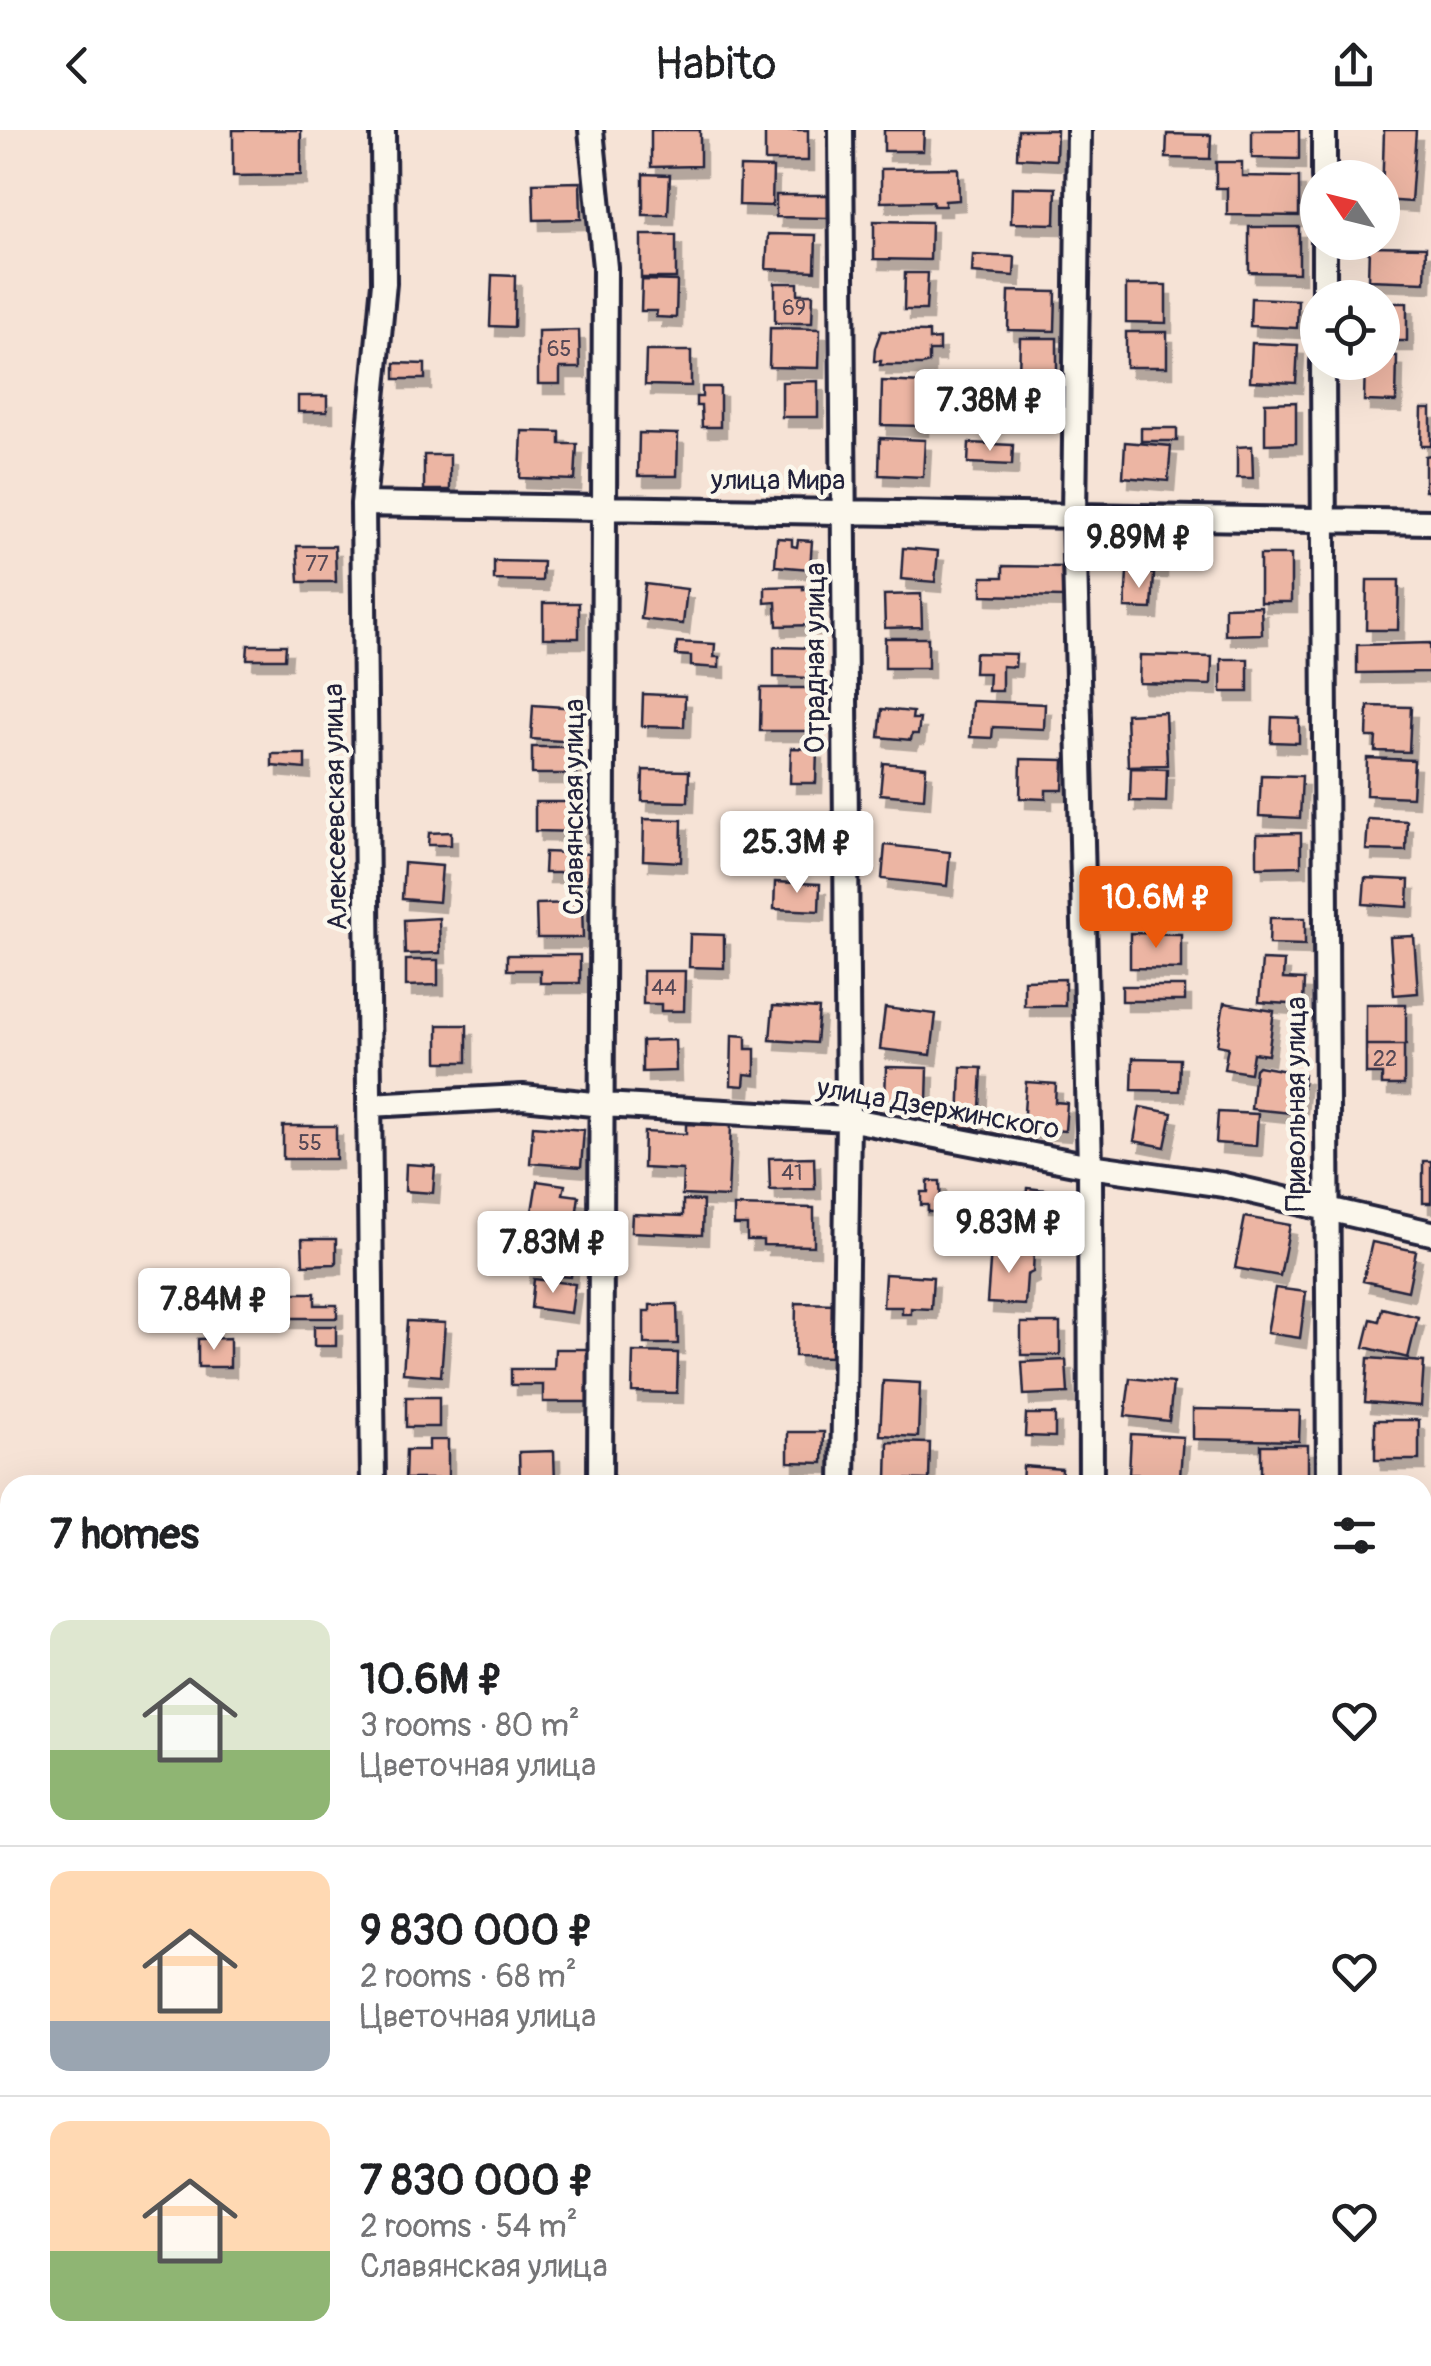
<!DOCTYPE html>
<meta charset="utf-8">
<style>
:root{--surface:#fff;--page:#f2f2f2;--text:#202124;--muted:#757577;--line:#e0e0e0;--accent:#ea580c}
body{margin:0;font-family:Pangolin,sans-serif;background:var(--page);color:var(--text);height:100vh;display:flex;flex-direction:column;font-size:38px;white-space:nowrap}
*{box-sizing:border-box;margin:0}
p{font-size:32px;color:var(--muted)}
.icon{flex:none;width:55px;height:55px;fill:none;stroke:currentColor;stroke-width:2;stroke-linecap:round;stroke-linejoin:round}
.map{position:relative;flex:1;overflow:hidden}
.side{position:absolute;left:0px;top:1345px;width:1432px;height:892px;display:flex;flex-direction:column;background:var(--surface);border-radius:30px 30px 0 0;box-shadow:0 10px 40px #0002}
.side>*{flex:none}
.needle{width:65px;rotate:305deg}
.fabs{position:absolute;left:1300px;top:30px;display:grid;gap:20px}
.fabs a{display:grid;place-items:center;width:100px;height:100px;border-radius:50%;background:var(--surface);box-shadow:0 10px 40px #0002;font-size:50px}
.price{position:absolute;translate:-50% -85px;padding:0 22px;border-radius:10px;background:#fff;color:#222;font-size:32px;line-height:65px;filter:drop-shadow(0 2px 5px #0008)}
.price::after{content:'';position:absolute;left:50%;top:60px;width:30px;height:22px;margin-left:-15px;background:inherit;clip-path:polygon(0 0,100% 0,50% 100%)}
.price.active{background:var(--accent);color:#fff}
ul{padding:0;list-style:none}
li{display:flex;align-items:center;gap:30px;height:250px;padding:0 50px}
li+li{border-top:2px solid var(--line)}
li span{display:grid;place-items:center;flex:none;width:280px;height:200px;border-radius:20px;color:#555}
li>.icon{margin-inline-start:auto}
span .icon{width:120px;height:120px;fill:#fffc;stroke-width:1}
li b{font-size:42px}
h2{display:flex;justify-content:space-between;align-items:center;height:120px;padding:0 50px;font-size:42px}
header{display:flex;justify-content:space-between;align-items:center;height:130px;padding:0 50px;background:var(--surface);font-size:45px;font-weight:600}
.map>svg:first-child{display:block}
.building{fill:#ecb5a3;stroke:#22223b;stroke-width:2.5;filter:url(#shadow)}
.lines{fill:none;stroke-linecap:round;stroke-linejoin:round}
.minor-casing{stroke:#22223b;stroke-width:30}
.minor{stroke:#fbf7ec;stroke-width:22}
.labels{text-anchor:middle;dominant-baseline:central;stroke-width:9;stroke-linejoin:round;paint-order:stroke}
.number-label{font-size:22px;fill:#544755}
.street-label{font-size:28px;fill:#22223b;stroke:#fbf7ec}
</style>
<header><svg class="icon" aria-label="back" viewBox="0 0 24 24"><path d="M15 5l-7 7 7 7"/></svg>Habito<svg class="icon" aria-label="share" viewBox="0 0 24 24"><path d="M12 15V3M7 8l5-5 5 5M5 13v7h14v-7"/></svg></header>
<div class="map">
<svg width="1431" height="2236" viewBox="0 0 1431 2236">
<defs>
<filter id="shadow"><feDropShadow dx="6" dy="10" stdDeviation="0" flood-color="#0004"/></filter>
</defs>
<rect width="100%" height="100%" fill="#f6e3d6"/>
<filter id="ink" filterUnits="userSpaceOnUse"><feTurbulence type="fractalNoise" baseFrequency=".01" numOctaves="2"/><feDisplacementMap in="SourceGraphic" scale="20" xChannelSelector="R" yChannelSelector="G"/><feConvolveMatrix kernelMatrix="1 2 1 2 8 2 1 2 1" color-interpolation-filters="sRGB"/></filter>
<g filter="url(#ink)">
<path class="building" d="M233 0H301V45L233 46Z
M651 0H700V36L651 37Z
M765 0H808V31H765Z
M884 0H924L923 21H884Z
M1018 0H1057L1056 30 1017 28Z
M1252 0H1299V29L1252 28Z
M1384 0H1416L1411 72 1382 70Z
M1167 4 1211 5 1210 29 1166 28Z
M1216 32H1242V46L1299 47V86L1227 85V58H1216Z
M740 37 773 38 772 76 739 75Z
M958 38 959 70 945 71V76H933V71L881 72V39Z
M643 44 670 45 668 85H643Z
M580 52 581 89 534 90 533 53Z
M1012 57 1056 58 1055 94 1011 93Z
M776 65H828V88L776 87Z
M874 91 931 92 930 130 874 129Z
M1249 97H1299V143L1249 142Z
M768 104 816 105 815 141 766 139Z
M641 105H676V148H641Z
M1369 116 1426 117 1425 152 1368 150Z
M973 125 1015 127 1014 146 972 143Z
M905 143H928L926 180H904Z
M492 145 515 146 514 197 490 196Z
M642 150 677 151 676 188 656 187 657 181H641Z
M775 153H798V164H813L812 193H775Z
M1126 155H1166V193L1126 192Z
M1009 161 1056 162 1055 201 1008 200Z
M1251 168 1298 170 1297 198 1250 196Z
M1382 173H1407V211H1382Z
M770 198 820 199 819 238 769 237Z
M579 200 580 238H560V254H538V201Z
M881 201 929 202V210L939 209V221H929V233L922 235H880L881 231H874L875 218Z
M1126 202H1167V237H1126Z
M1020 208H1057V248L1019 247Z
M1252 213 1298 215 1296 253 1250 251Z
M646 221H691V256L645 255Z
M1382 225 1397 226 1396 272 1364 271 1365 232H1382Z
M395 233 425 234V249H395Z
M818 251V287H782V252Z
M882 251 923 253 922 296 881 295Z
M702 257H720V297H702L701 276H696V267H702Z
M1026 259H1049V278H1027Z
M298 266H327V282H298Z
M1296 272V313L1265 314V273Z
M1422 279H1431V316H1421Z
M1141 298H1177V311H1141Z
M522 301 560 302V314H577L575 350 520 348Z
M639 303 678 304 677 346H638Z
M880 308 925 310 923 347 879 345Z
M1125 312 1171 316 1168 351 1123 347Z
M969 313 1013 315 1012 335 968 333Z
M1252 316 1253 348H1237V317Z
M424 325H450V360H424Z
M1431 325V361H1425V326Z
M1126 405H1161V438L1126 437Z
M777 408 792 409V416L797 417 798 410 812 411 810 439 775 436Z
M297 416H335L336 452H299Z
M903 418 938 421 935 452 901 449Z
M1260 425H1291V472H1260Z
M494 431 543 432 542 451 494 450Z
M1003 436 1064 437 1063 467 982 465V447H1003Z
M1127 442 1154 444 1152 479 1125 478Z
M1367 450H1399L1398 500H1366Z
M645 454 687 459 683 494 641 489Z
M803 456V459L813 458 814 495 777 496 776 472 765 473V457Z
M921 464 922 497 885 498 884 465Z
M543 473H579V508H543Z
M1261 476 1262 504 1225 505V477Z
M885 508H928V538H885Z
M677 512 715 514 714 527H719V538L691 536V526L676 525Z
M1430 513 1431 542 1357 543V515Z
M248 515H286L285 529H247Z
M774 517 815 518V548L774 547Z
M975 523 1016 524 1015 537 1002 536V561H988L989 543H974Z
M1140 525 1212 527 1211 555 1139 553Z
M1221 529H1248V562H1221Z
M761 558H809V601H760Z
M643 564 685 566 684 597 642 596Z
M972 571 1045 574 1044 599 993 597 992 608 970 607Z
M533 575 578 578 577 612 531 609Z
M1368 576 1411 577 1409 622 1375 621 1376 607H1367Z
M882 579 913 582 912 589H920L918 604H912L911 610 879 607Z
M1165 582 1167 635 1128 636 1126 584Z
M1272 587 1299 588V613L1271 612Z
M532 617H576V644H532Z
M791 618 817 619 816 653H790Z
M272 624H305V639L272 636Z
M1367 628 1414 630 1412 667 1366 665Z
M1021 629 1064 630 1063 660H1046V669L1020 668Z
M883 633 926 637 924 668 880 664Z
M1131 638 1167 639 1166 672 1130 671Z
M643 640 689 641 688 672 642 671Z
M1261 645 1302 646 1300 688 1259 686Z
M535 672H581V702L535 701Z
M644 689 682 690 681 732 643 730Z
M1368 689 1407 691 1406 721 1366 720Z
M451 702V715H428L429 703Z
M1301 703V736L1257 737V704Z
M885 715 950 722 947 756 882 749Z
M545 722 591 724 590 753 565 752 566 743H544Z
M404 733 442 736 439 772 402 769Z
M1131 742H1170L1169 780H1130Z
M1365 748 1409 750 1408 777 1363 774Z
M775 752 820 754 819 781 774 779Z
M582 773 583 808H537L536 774Z
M439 788 440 823 405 824 404 790Z
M1270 788H1305V815L1269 814Z
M1130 803 1181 804V839L1130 838Z
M690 804 724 805V838L689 837Z
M1414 806 1418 863 1394 865 1390 807Z
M507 825H580V853H540V840H507Z
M406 830H438V855L406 856Z
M1262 830 1284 831 1283 849 1304 850 1303 875 1259 872Z
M643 841H685L684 881H661V874H643Z
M1065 849V876H1024V850Z
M1122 856H1185V871H1122Z
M1224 873 1274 881 1268 925 1253 923 1250 943 1224 939 1228 917 1217 915Z
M1366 874H1406V915H1366Z
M773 876 819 879 816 913 770 910Z
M885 878 936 884 931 925 880 919Z
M438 895H467V932H438Z
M732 905 746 906V919H755V945L745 944 744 956 731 955Z
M675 910 676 941 642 942V911Z
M1366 915H1404V955H1382V944H1366Z
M1133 928 1180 929 1179 961 1132 960Z
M1258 936 1304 944 1300 984 1251 979 1255 939Z
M886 937 928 938 927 971 885 970Z
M961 937 982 938 979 998 959 997Z
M1026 952 1056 954 1055 972 1067 973 1065 1001 1023 998Z
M1140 977 1172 983 1165 1017 1134 1011Z
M1218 982 1258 984 1256 1016 1216 1013Z
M686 994 731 996 728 1067 682 1065 683 1040 643 1038 644 1002 686 1004Z
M283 996H336V1029H283Z
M533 996 584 1000 581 1037 530 1033Z
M814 1027 815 1059 770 1060 769 1028Z
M1423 1031H1431V1073H1423Z
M406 1034 435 1036 433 1063 405 1061Z
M537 1051 565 1055 563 1064 579 1066 574 1101 530 1094Z
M928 1051H940L941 1082H928V1075H921V1062H928Z
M1027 1058 1066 1062 1063 1091 1058 1090V1098L1024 1094Z
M683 1070 703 1071 702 1105 631 1102 632 1084 683 1086Z
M734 1076 814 1078V1116L763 1115V1110H747V1095H734Z
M1245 1087 1290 1095 1280 1146 1235 1138Z
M302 1109H336V1134L303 1135Z
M543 1109 574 1112 571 1147 524 1143 526 1116 542 1117Z
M1372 1112 1416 1121 1408 1161 1363 1151Z
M991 1119 1034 1121 1033 1142 1027 1145 1025 1175 987 1173Z
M885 1144 933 1147 931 1179 911 1178V1184H902V1177H883Z
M534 1149 575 1154 571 1183 531 1178Z
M1275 1158 1306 1162 1300 1208 1267 1203Z
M277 1163H315V1175H337V1188H277Z
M796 1173 836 1174 835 1227 795 1226Z
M677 1174 678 1214H644V1181H650V1175Z
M1382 1178 1418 1187 1408 1228 1364 1217 1371 1189 1379 1191Z
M407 1191 445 1193 441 1246 403 1243Z
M1021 1193H1060V1225H1021Z
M314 1196H336V1216H314Z
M230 1208V1237H198V1209Z
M555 1219H588V1272H543V1255H511V1239H554Z
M633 1222 678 1223 677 1263 632 1262Z
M1368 1228 1424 1232 1421 1276 1365 1272Z
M1066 1230 1068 1263 1024 1265 1022 1232Z
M1130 1248 1173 1253 1169 1291 1125 1286Z
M883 1251 920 1253 918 1307 880 1305Z
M406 1267H439V1297H406Z
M1193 1279 1300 1281 1299 1311 1193 1309Z
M1026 1284H1055V1307L1025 1306Z
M1375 1290H1419V1330H1375Z
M788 1302H824L823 1333 788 1332Z
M1131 1304 1183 1307 1180 1347 1129 1344Z
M429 1310H448V1349H405L406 1320H429Z
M888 1312 930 1313 929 1350 887 1349Z
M1261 1315H1308V1355H1261Z
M554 1321 555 1355H520L519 1322Z
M1023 1336 1062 1339 1061 1355H1022Z
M674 1349H712V1355H674Z
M1422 1560 1431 1562V1578L1422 1576Z
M1426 1877 1431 1879V1920L1422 1917Z
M1422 1955 1431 1957V1998L1422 1995Z
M1422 2000 1431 2002V2041L1422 2039Z
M638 2228H676L675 2236 637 2233Z
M872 2228H916L915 2236 872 2234Z
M966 2228H980V2236H966Z
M1111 2228H1166L1165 2236H1110Z
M1214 2228H1287L1286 2236 1213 2235Z
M1340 2228H1385L1382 2236H1337Z"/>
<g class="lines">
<defs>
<path id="minor" d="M591 0 605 137 600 1355
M841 0 848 989 843 1355
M1079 0 1074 387 1090 1036 1091 1355
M1324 48V0
M1324 168V112
M1323 232 1329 1355
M363 374 1431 392
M369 975 523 967 603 975 848 989 1090 1036 1224 1055 1431 1103
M373 1355 363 374 384 153 383 0
M1422 1836 1431 1838
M1422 2162 1431 2139
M373 2228 457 2236
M597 2228V2236
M827 2236 828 2228
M1071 2236V2228
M1307 2236V2228
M1407 2236 1409 2228"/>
</defs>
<use href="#minor" class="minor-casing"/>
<use href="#minor" class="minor"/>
</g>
</g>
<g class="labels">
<g class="number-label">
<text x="794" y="178">69</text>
<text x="559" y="219">65</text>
<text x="317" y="434">77</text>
<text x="664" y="858">44</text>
<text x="1385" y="929">22</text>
<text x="310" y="1013">55</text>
<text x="792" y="1043">41</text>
</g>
<g class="street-label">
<text x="778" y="350">улица Мира</text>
<text transform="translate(815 528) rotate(-90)">Отрадная улица</text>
<text transform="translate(336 677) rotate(-91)">Алексеевская улица</text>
<text transform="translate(574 677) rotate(-90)">Славянская улица</text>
<text transform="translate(1296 974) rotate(-90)">Привольная улица</text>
<text transform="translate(938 979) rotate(10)">улица Дзержинского</text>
</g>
</g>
</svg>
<div class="fabs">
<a><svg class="needle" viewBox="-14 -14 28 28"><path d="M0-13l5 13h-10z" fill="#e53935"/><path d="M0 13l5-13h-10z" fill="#757577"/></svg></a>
<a><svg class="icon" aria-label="locate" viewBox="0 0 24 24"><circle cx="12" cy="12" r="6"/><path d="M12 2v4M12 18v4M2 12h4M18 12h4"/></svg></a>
</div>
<b class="price" style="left:990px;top:324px">7.38M ₽</b>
<b class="price" style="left:1139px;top:461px">9.89M ₽</b>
<b class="price" style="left:797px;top:766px">25.3M ₽</b>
<b class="price active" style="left:1156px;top:821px">10.6M ₽</b>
<b class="price" style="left:1009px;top:1146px">9.83M ₽</b>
<b class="price" style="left:553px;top:1166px">7.83M ₽</b>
<b class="price" style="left:214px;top:1223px">7.84M ₽</b>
<section class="side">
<h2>7 homes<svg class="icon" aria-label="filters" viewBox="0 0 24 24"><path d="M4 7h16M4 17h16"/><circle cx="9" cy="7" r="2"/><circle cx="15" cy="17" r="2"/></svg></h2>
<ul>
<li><span style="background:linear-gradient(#dfe7d0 65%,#8fb573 0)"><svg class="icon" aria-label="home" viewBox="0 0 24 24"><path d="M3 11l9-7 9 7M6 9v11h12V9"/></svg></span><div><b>10.6M ₽</b><p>3 rooms · 80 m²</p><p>Цветочная улица</p></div><svg class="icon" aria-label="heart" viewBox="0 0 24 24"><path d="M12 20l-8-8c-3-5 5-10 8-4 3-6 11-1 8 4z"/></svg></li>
<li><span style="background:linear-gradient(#ffd9b3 75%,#9aa5b1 0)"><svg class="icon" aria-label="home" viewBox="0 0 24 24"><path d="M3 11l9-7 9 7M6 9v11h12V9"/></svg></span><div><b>9 830 000 ₽</b><p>2 rooms · 68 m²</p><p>Цветочная улица</p></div><svg class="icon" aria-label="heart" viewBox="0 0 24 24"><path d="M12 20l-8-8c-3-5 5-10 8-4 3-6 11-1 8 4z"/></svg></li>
<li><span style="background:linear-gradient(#ffd9b3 65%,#8fb573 0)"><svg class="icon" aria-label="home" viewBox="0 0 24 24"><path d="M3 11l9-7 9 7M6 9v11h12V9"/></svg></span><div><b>7 830 000 ₽</b><p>2 rooms · 54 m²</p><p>Славянская улица</p></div><svg class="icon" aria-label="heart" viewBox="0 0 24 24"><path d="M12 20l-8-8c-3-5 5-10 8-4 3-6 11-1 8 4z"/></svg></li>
</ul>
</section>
</div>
